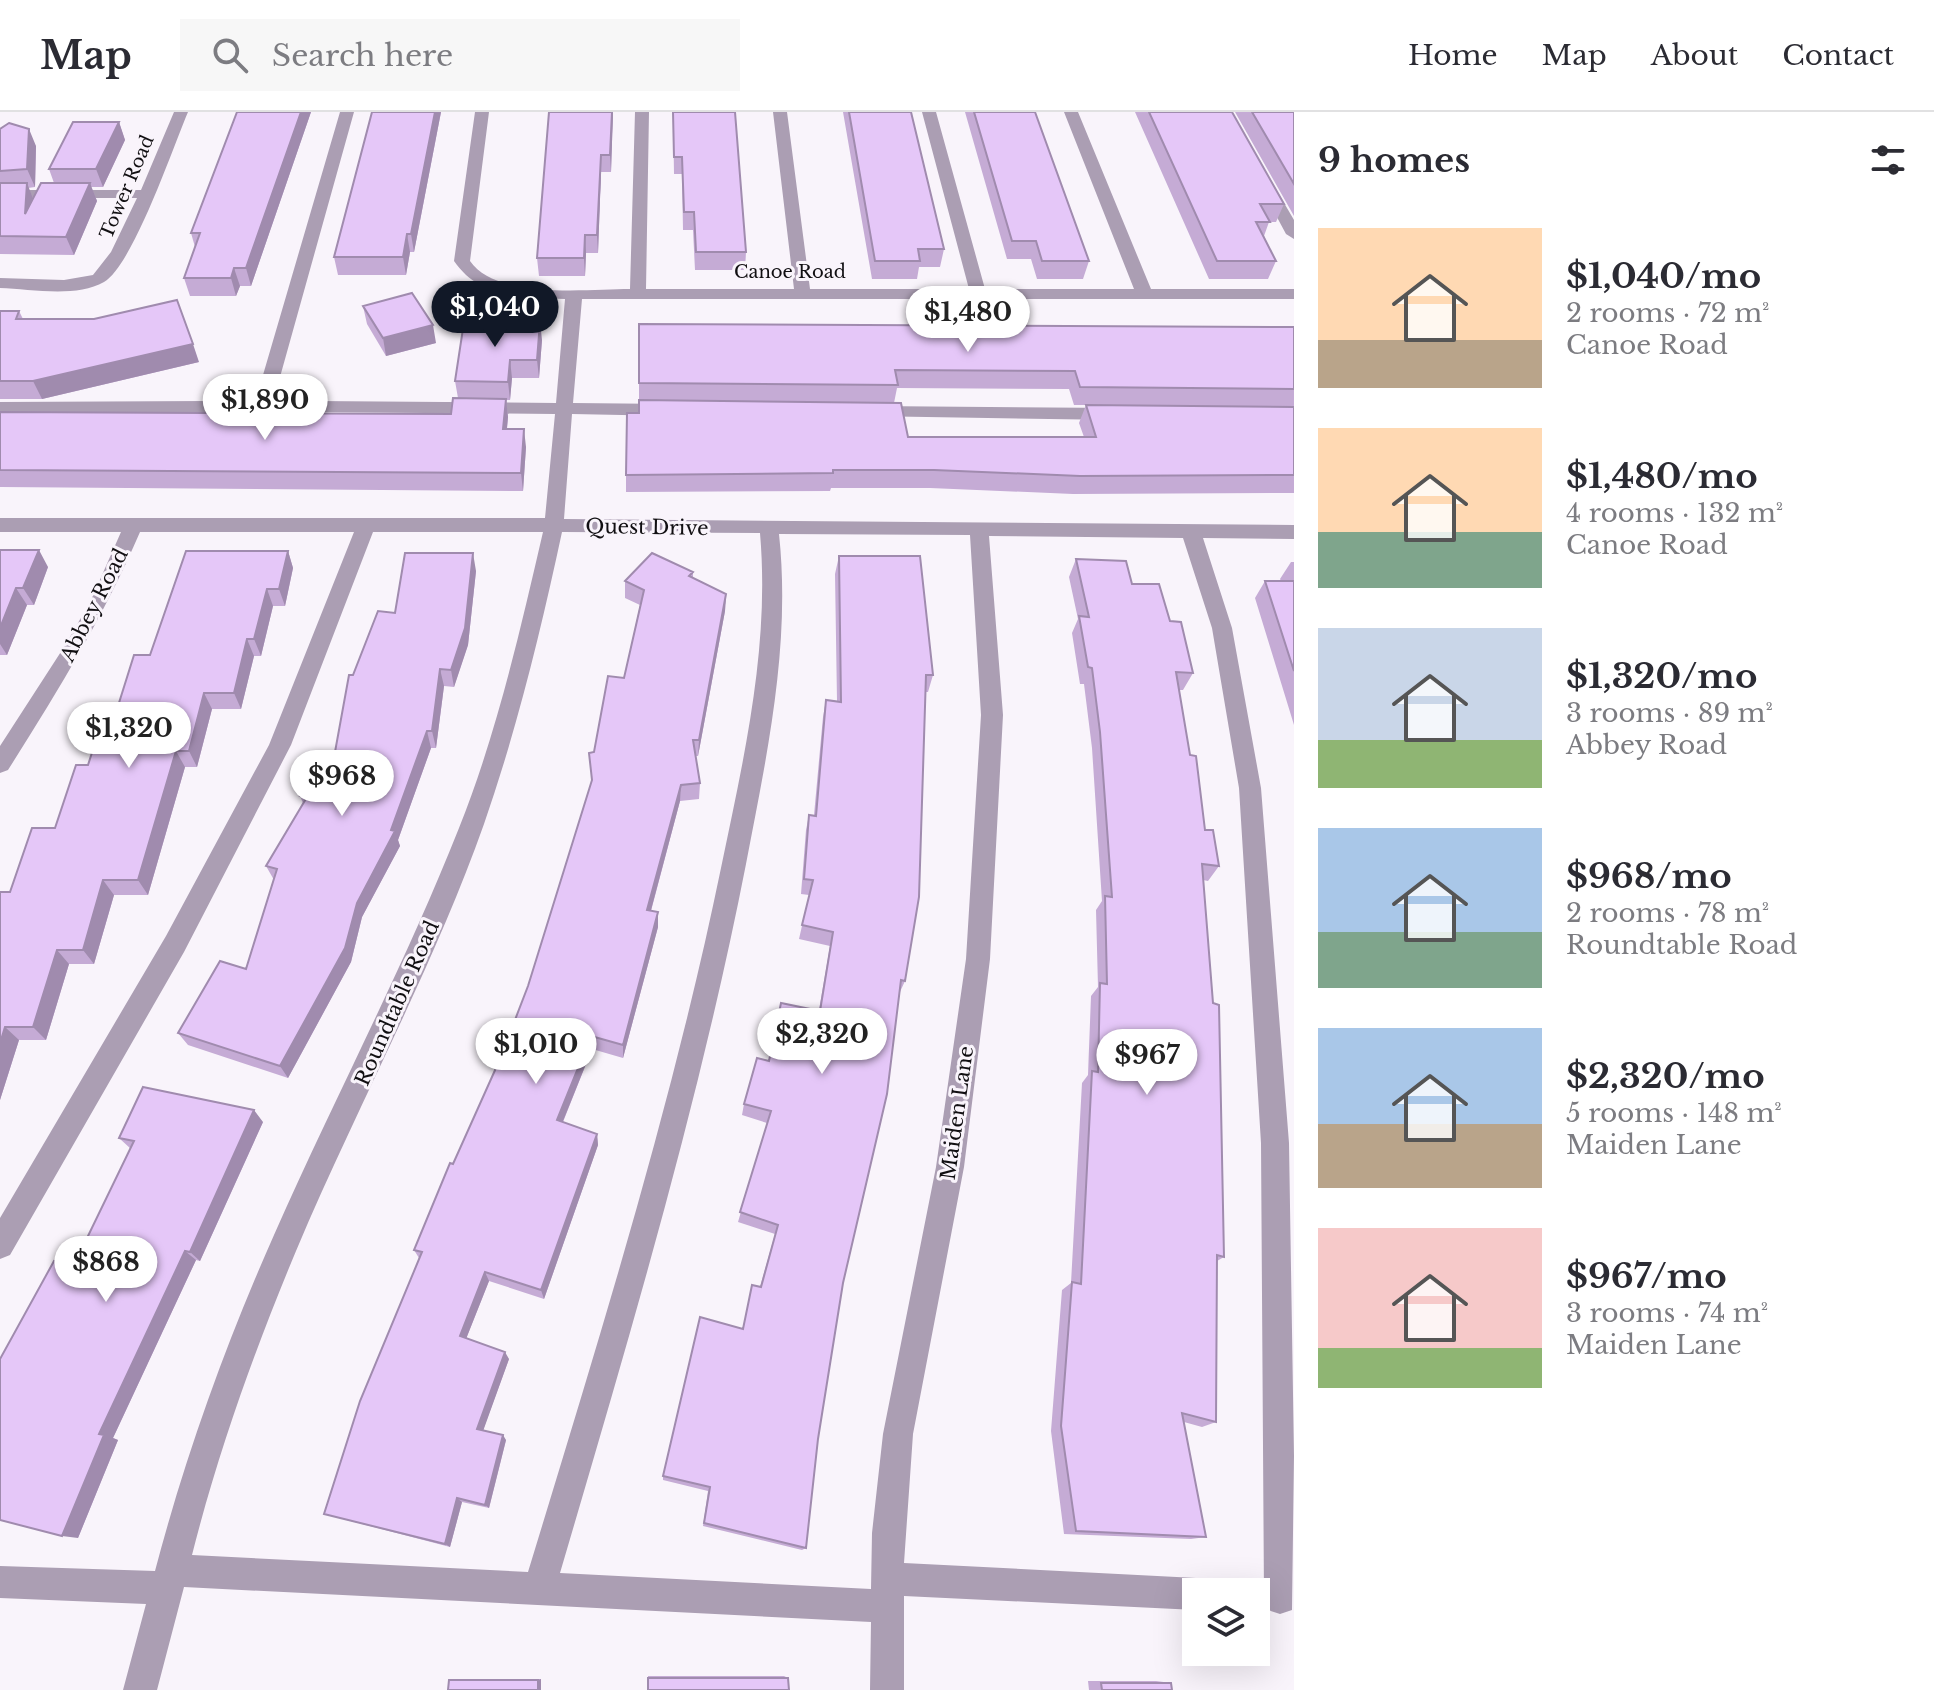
<!DOCTYPE html>
<meta charset="utf-8">
<style>
:root{--surface:#fff;--page:#f7f7f7;--text:#2b2b33;--muted:#7c7c81;--line:#e1e1e2;--accent:#111827}
body{margin:0;font-family:"Libre Baskerville",serif;background:var(--page);color:var(--text);height:100vh;display:flex;flex-direction:column;font-size:30px;white-space:nowrap}
*{box-sizing:border-box;margin:0}
p{font-size:26px;color:var(--muted)}
.icon{flex:none;width:44px;height:44px;fill:none;stroke:currentColor;stroke-width:2;stroke-linecap:round;stroke-linejoin:round}
.map{position:relative;flex:1;overflow:hidden}
.sheet{display:flex;flex-direction:column;background:var(--surface);width:640px}
.sheet>*{flex:none}
.buttons{position:absolute;left:1182px;top:1466px;display:grid;gap:16px}
.buttons a{display:grid;place-items:center;width:88px;height:88px;border-radius:0px;background:var(--surface);box-shadow:0 8px 32px #0002;font-size:40px}
.price{position:absolute;translate:-50% -68px;padding:0 18px;border-radius:28px;background:#fff;color:#222;font-size:26px;line-height:52px;filter:drop-shadow(0 2px 4px #0008)}
.price::after{content:'';position:absolute;left:50%;top:48px;width:24px;height:18px;margin-left:-12px;background:inherit;clip-path:polygon(0 0,100% 0,50% 100%)}
.price.on{background:var(--accent);color:#fff}
ul{padding:0;list-style:none}
li{display:flex;align-items:center;gap:24px;height:200px;padding:0 24px}
li span{display:grid;place-items:center;flex:none;width:224px;height:160px;border-radius:0px;color:#555}
li>.icon{margin-inline-start:auto}
span .icon{width:96px;height:96px;fill:#fffc;stroke-width:1}
li b{font-size:34px}
h2{display:flex;justify-content:space-between;align-items:center;height:96px;padding:0 24px;font-size:34px}
header{display:flex;align-items:center;gap:48px;box-sizing:border-box;height:112px;padding:0 40px;background:var(--surface);border-bottom:2px solid var(--line)}
header strong{font-size:38px}
nav{display:flex;gap:44px;margin-inline-start:auto;font-size:28px}
.search{width:560px;height:72px;background:var(--page);display:flex;align-items:center;gap:20px;box-sizing:border-box;padding:0 28px;border-radius:0px;color:var(--muted);font-size:30px}
main{display:flex;flex:1;min-height:0}
.map>svg:first-child{display:block}
.lines{fill:none;stroke-linecap:round;stroke-linejoin:round}
.minor{fill:#ab9eb3;fill-rule:evenodd}
.wall{fill:#c5abd5;fill-rule:evenodd}
.shaded-wall{fill:#a08bae}
.building{fill:#e5c7f8;stroke:#a08bae;stroke-width:2}
.labels{text-anchor:middle;dominant-baseline:central;stroke-width:6;stroke-linejoin:round;paint-order:stroke}
.far-street-label{font-size:18px;fill:#110f12;stroke:#f9f4fb}
.street-label{font-size:20px;fill:#110f12;stroke:#f9f4fb}
</style>
<header>
<strong>Map</strong>
<div class="search"><svg class="icon" aria-label="search" viewBox="0 0 24 24"><circle cx="10" cy="10" r="6"/><path d="M15 15l6 6"/></svg>Search here</div>
<nav><a>Home</a><a>Map</a><a>About</a><a>Contact</a></nav>
</header>
<main>
<div class="map">
<svg width="1294" height="1578" viewBox="0 0 1294 1578">
<rect width="100%" height="100%" fill="#f9f4fb"/>
<g class="lines">
<path class="minor" d="M174 0H188C173 35 133 153 104 170 76 186 31 177 0 176V166L64 168 93 163 111 140 137 86H0V78H141Z
M340 0H354L280 265 284 272 315 289 556 291 565 187C523 185 480 187 454 149L475 0H489L470 149C497 188 587 177 630 177L635 0H649L646 177H794L773 0H787L810 177H969L922 0H936L985 177H1134L1064 0H1078L1151 177H1294V187H582L573 291 672 292 681 298 672 304 572 302 564 407 1294 413V427L1203 426 1232 516 1261 676 1289 1031 1294 1344 1292 1498 1280 1502 1268 1498 1264 1486 1261 1031 1239 676 1212 516 1183 426 989 424 1003 603 990 847 964 1055 913 1322 904 1451 1196 1466 1208 1470 1212 1480H1196V1498L904 1484V1578H870L871 1510 184 1475 157 1578H123L146 1492 0 1486V1454L155 1459C185 1345 226 1231 274 1123 334 987 404 855 459 716 497 621 520 519 543 420H373L291 633 184 840 10 1143 0 1147V1106L166 824 269 633 354 420H140C103 506 58 579 8 658L0 661V634L66 532 91 488 121 420H0V406H545L555 302 312 300 269 276 253 289 207 301 0 302V290L207 289 241 281 263 263ZM562 420 760 421C770 535 744 645 721 756 672 994 599 1227 528 1460L192 1443C218 1340 255 1237 296 1139 356 996 432 859 484 712 517 617 541 518 562 420ZM779 422 970 423 981 603 966 847 936 1055 883 1322 872 1421 871 1477 560 1461C629 1226 699 992 746 752 767 642 791 534 779 422Z
M1261 69 1273 72 1294 108V127L1286 122 1259 72Z
M872 294 1116 296 1125 302 1116 308 866 304V296Z"/>
</g>
<path class="wall" d="M237 0H311L251 174H240L236 184H190L184 166 195 135 191 121Z
M372 0H441L414 140H410L406 163H338L334 145Z
M549 0H613L611 60H601L598 141H586L585 164H539L537 146Z
M673 0H735L746 140 745 158H695L693 118H683L682 62H674Z
M843 0H911L944 137 940 155H919L917 167H872Z
M965 0H1035L1089 149 1083 167H1037L1031 147H1007Z
M1135 0H1232L1284 92 1276 110H1269L1264 124 1276 149 1268 167H1209Z
M1235 0H1294V104Z
M119 10 125 28 103 75H91L97 89 74 143 0 142V17L36 34 35 75 28 76 33 86 54 71 49 57Z
M363 194 436 231 386 244 367 212Z
M0 199H19L23 207 199 250 42 287H0Z
M639 212 1294 215V381L1073 382 930 376H831L830 379 626 380V363L639 301ZM897 276 1069 277 1074 293H1086L1079 311 1084 325H908L894 291Z
M542 228 539 266H512L510 288H506L508 305 507 317 526 335 523 379 0 375V300L451 302 458 286 455 269Z
M0 438 48 455 34 493H27L7 543H0Z
M288 439 293 456 285 494H273L261 544H254L241 597H212L197 655H185L148 783H114L94 852H69L46 928H19L0 988V780H10L55 716 118 594 150 543Z
M839 444 933 563 928 580H926L905 869 899 882 843 1171 818 1327 806 1436 802 1438 703 1414 708 1379 663 1368V1364L743 1217 752 1173 760 1175 775 1122 738 1110 767 1011 742 1003 744 992 769 949 819 898 830 834 799 827 809 783 801 782 806 718 809 703H814L823 605 826 588 837 589 835 462Z
M1076 447 1132 472 1170 509 1193 561 1183 578H1179L1190 643 1205 718 1219 754 1208 769 1203 768 1224 1145 1217 1149 1216 1310 1202 1315 1184 1310 1206 1425 1191 1427 1064 1422 1051 1319 1062 1178 1071 1171 1082 971 1088 963 1091 884 1098 875 1096 798 1102 789 1092 636 1084 572H1080L1072 521 1078 507 1069 465Z
M1291 450H1294V613L1255 486 1265 469H1281L1280 467Z
M476 459 468 533 454 575 444 574 436 636H431L398 728 400 734 362 805 351 850 288 966 188 933 178 921 246 857 274 768 266 754 303 691 300 684 333 651 353 563 395 501Z
M693 460V466L726 482 725 499 698 644H695L700 671 699 687 680 689 651 799 658 800V815L623 946 592 937 563 1010 597 1022 598 1033 544 1187 489 1169 466 1227 509 1247 483 1318 506 1328 489 1396 462 1390 450 1435 324 1402 419 1146 414 1138 500 947 528 874 592 670 594 640 624 566 640 493 625 486V469Z
M263 1010 200 1149 196 1148 113 1326 118 1328 78 1426 73 1155 131 1037 119 1026Z
M648 1564H784L788 1566 648 1578Z
M455 1567H541V1578H448L449 1568Z
M1088 1569H1156L1171 1571 1172 1578H1089Z"/>
<path class="shaded-wall" d="M301 0H311L251 174 246 156Z
M435 0H441L414 140 411 122Z
M612 0H613L611 60 610 43Z
M119 10 125 28 103 75 96 57Z
M29 17 36 34 35 75 27 57Z
M601 43V60L598 141 597 123Z
M27 71 34 89 25 102Z
M90 71 97 89 74 143 66 125Z
M407 122 410 140 406 163 403 145Z
M585 123 586 141 585 164 584 146Z
M234 156 240 174 236 184 231 166Z
M540 210 542 228 539 266 537 248Z
M433 213 436 231 386 244 383 226Z
M193 232 199 250 42 287 33 269Z
M510 248 512 266 510 288 508 270Z
M506 287 508 305 505 335 503 317Z
M524 317 526 335 523 379 521 361Z
M39 438 48 455 34 493 23 476Z
M288 439 293 456 285 494 279 477Z
M473 441 476 459 468 533 454 575 451 558Z
M16 476 27 493 7 543 0 532V516Z
M267 477 273 494 261 544 254 527Z
M726 482 725 499 698 644 699 628Z
M247 527 254 544 241 597 234 581Z
M440 557 444 574 436 636 432 619Z
M204 581 212 597 197 655 189 639Z
M427 619 431 636 398 728 400 734 362 805 351 850 288 966 280 954 391 718Z
M176 639 185 655 148 783 138 768Z
M681 673 680 689 647 813V798Z
M103 768 114 783 94 852 83 838Z
M658 800V815L623 946V933Z
M57 838 69 852 46 928 33 915Z
M5 915 19 928 0 988V931Z
M591 924 592 937 559 1019 557 1008Z
M254 998 263 1010 200 1149 190 1140Z
M597 1022 598 1033 544 1187 541 1178Z
M185 1139 196 1148 113 1326 118 1328 78 1426 62 1424 99 1322Z
M485 1160 489 1169 464 1232 460 1224Z
M505 1240 509 1247 482 1322 477 1317Z
M503 1323 506 1328 489 1396 485 1393Z
M457 1386 462 1390 450 1435 445 1432Z
M541 1567V1578H538V1568Z"/>
<path class="building" d="M237 0H301L246 156H234L231 166H184L200 121H191Z
M372 0H435L411 122H407L403 145H334Z
M549 0H612L610 43H601L597 123H585L584 146H537Z
M673 0H735L746 140H696L694 100H684L682 45H674Z
M849 0H911L944 137H918L920 149H875Z
M974 0H1035L1089 149H1042L1036 129H1012Z
M1149 0H1232L1284 92H1260L1270 110H1256L1276 149H1217Z
M1252 0H1294V72Z
M73 10H119L96 57H49Z
M9 11 29 17 27 57 0 59V17Z
M0 71H27L25 102 41 71H90L66 125 0 124Z
M412 181 433 213 383 226 363 194Z
M177 188 193 232 33 269H0V199H19L16 207H94Z
M464 210H540L537 248H510L508 270 455 269Z
M639 212 1294 215V277L1080 275 1075 259 895 258 898 273 639 271Z
M453 286 506 287 503 317H524L521 361 0 358V300L451 302Z
M639 288 901 291 908 325H1096L1086 293 1294 295V363L1080 364 934 358H833V361L626 363 627 301H639Z
M0 438H39L23 476H16L0 516Z
M186 439H288L279 477H267L254 527H247L234 581H204L189 639H176L138 768H103L83 838H57L33 915H5L0 931V780H10L32 716H55L76 653H88L107 594H118L134 543H150Z
M405 441H473L465 516 451 558 440 557 432 619H427L391 718 395 719 357 791 345 836 280 954 178 921 220 849 246 857 277 757 266 754 307 685 300 684 316 649 333 651 349 563H353L378 499 395 501Z
M652 441 693 460 689 464 726 482 699 628H693L700 671 681 673 647 798 658 800 623 933 591 924 557 1008 597 1022 541 1178 485 1160 460 1224 505 1240 477 1317 503 1323 485 1393 457 1386 445 1432 324 1402 360 1289 422 1140 414 1138 450 1051 453 1052 500 947 528 874 592 668 589 641 594 640 608 564 624 566 644 478 625 469Z
M839 444H920L933 563H926L919 785 905 869 901 868 887 982 843 1171 818 1327 806 1436 704 1411 710 1375 663 1364 700 1205 743 1217 752 1173 761 1175 778 1113 740 1100 771 999 744 992 757 946 769 949 781 891 820 899 833 820 802 813 813 768 804 767 809 703 816 704 826 588 841 590Z
M1076 447 1126 449 1132 472H1159L1170 509 1181 510 1193 561 1176 560 1190 643 1196 644 1205 718H1213L1219 754 1202 752 1213 891 1219 893 1224 1145 1217 1143 1216 1310 1182 1301 1206 1425 1076 1419 1061 1314 1072 1170 1081 1172 1092 959 1098 960 1100 871 1107 872 1105 784 1112 785 1100 620 1092 556 1088 555 1079 504 1089 505Z
M1265 469H1294V559Z
M143 975 254 998 190 1140 185 1139 99 1322 104 1323 62 1424 0 1408V1247L54 1149 73 1155 134 1029 119 1026Z
M648 1566H788L789 1578H648Z
M449 1568H538V1578H448Z
M1101 1571H1171L1172 1578H1102Z"/>
<g class="labels">
<g class="far-street-label">
<text transform="translate(127 75) rotate(-67)">Tower Road</text>
<text x="790" y="160">Canoe Road</text>
</g>
<g class="street-label">
<text transform="translate(647 415) rotate(1)">Quest Drive</text>
<text transform="translate(94 493) rotate(-63)">Abbey Road</text>
<text transform="translate(397 891) rotate(-66)">Roundtable Road</text>
<text transform="translate(957 1001) rotate(-82)">Maiden Lane</text>
</g>
</g>
</svg>
<div class="buttons">
<a><svg class="icon" aria-label="layers" viewBox="0 0 24 24"><path d="M12 4l9 5-9 5-9-5zM3 14l9 5 9-5"/></svg></a>
</div>
<b class="price on" style="left:495px;top:237px">$1,040</b>
<b class="price" style="left:968px;top:242px">$1,480</b>
<b class="price" style="left:265px;top:330px">$1,890</b>
<b class="price" style="left:129px;top:658px">$1,320</b>
<b class="price" style="left:342px;top:706px">$968</b>
<b class="price" style="left:822px;top:964px">$2,320</b>
<b class="price" style="left:536px;top:974px">$1,010</b>
<b class="price" style="left:1147px;top:985px">$967</b>
<b class="price" style="left:106px;top:1192px">$868</b>
</div>
<section class="sheet">
<h2>9 homes<svg class="icon" aria-label="filters" viewBox="0 0 24 24"><path d="M4 7h16M4 17h16"/><circle cx="9" cy="7" r="2"/><circle cx="15" cy="17" r="2"/></svg></h2>
<ul>
<li><span style="background:linear-gradient(#ffd9b3 70%,#b9a48a 0)"><svg class="icon" aria-label="home" viewBox="0 0 24 24"><path d="M3 11l9-7 9 7M6 9v11h12V9"/></svg></span><div><b>$1,040/mo</b><p>2 rooms · 72 m²</p><p>Canoe Road</p></div></li>
<li><span style="background:linear-gradient(#ffd9b3 65%,#7fa58c 0)"><svg class="icon" aria-label="home" viewBox="0 0 24 24"><path d="M3 11l9-7 9 7M6 9v11h12V9"/></svg></span><div><b>$1,480/mo</b><p>4 rooms · 132 m²</p><p>Canoe Road</p></div></li>
<li><span style="background:linear-gradient(#c9d6e8 70%,#8fb573 0)"><svg class="icon" aria-label="home" viewBox="0 0 24 24"><path d="M3 11l9-7 9 7M6 9v11h12V9"/></svg></span><div><b>$1,320/mo</b><p>3 rooms · 89 m²</p><p>Abbey Road</p></div></li>
<li><span style="background:linear-gradient(#a9c7e8 65%,#7fa58c 0)"><svg class="icon" aria-label="home" viewBox="0 0 24 24"><path d="M3 11l9-7 9 7M6 9v11h12V9"/></svg></span><div><b>$968/mo</b><p>2 rooms · 78 m²</p><p>Roundtable Road</p></div></li>
<li><span style="background:linear-gradient(#a9c7e8 60%,#b9a48a 0)"><svg class="icon" aria-label="home" viewBox="0 0 24 24"><path d="M3 11l9-7 9 7M6 9v11h12V9"/></svg></span><div><b>$2,320/mo</b><p>5 rooms · 148 m²</p><p>Maiden Lane</p></div></li>
<li><span style="background:linear-gradient(#f6c9c9 75%,#8fb573 0)"><svg class="icon" aria-label="home" viewBox="0 0 24 24"><path d="M3 11l9-7 9 7M6 9v11h12V9"/></svg></span><div><b>$967/mo</b><p>3 rooms · 74 m²</p><p>Maiden Lane</p></div></li>
</ul>
</section>
</main>
